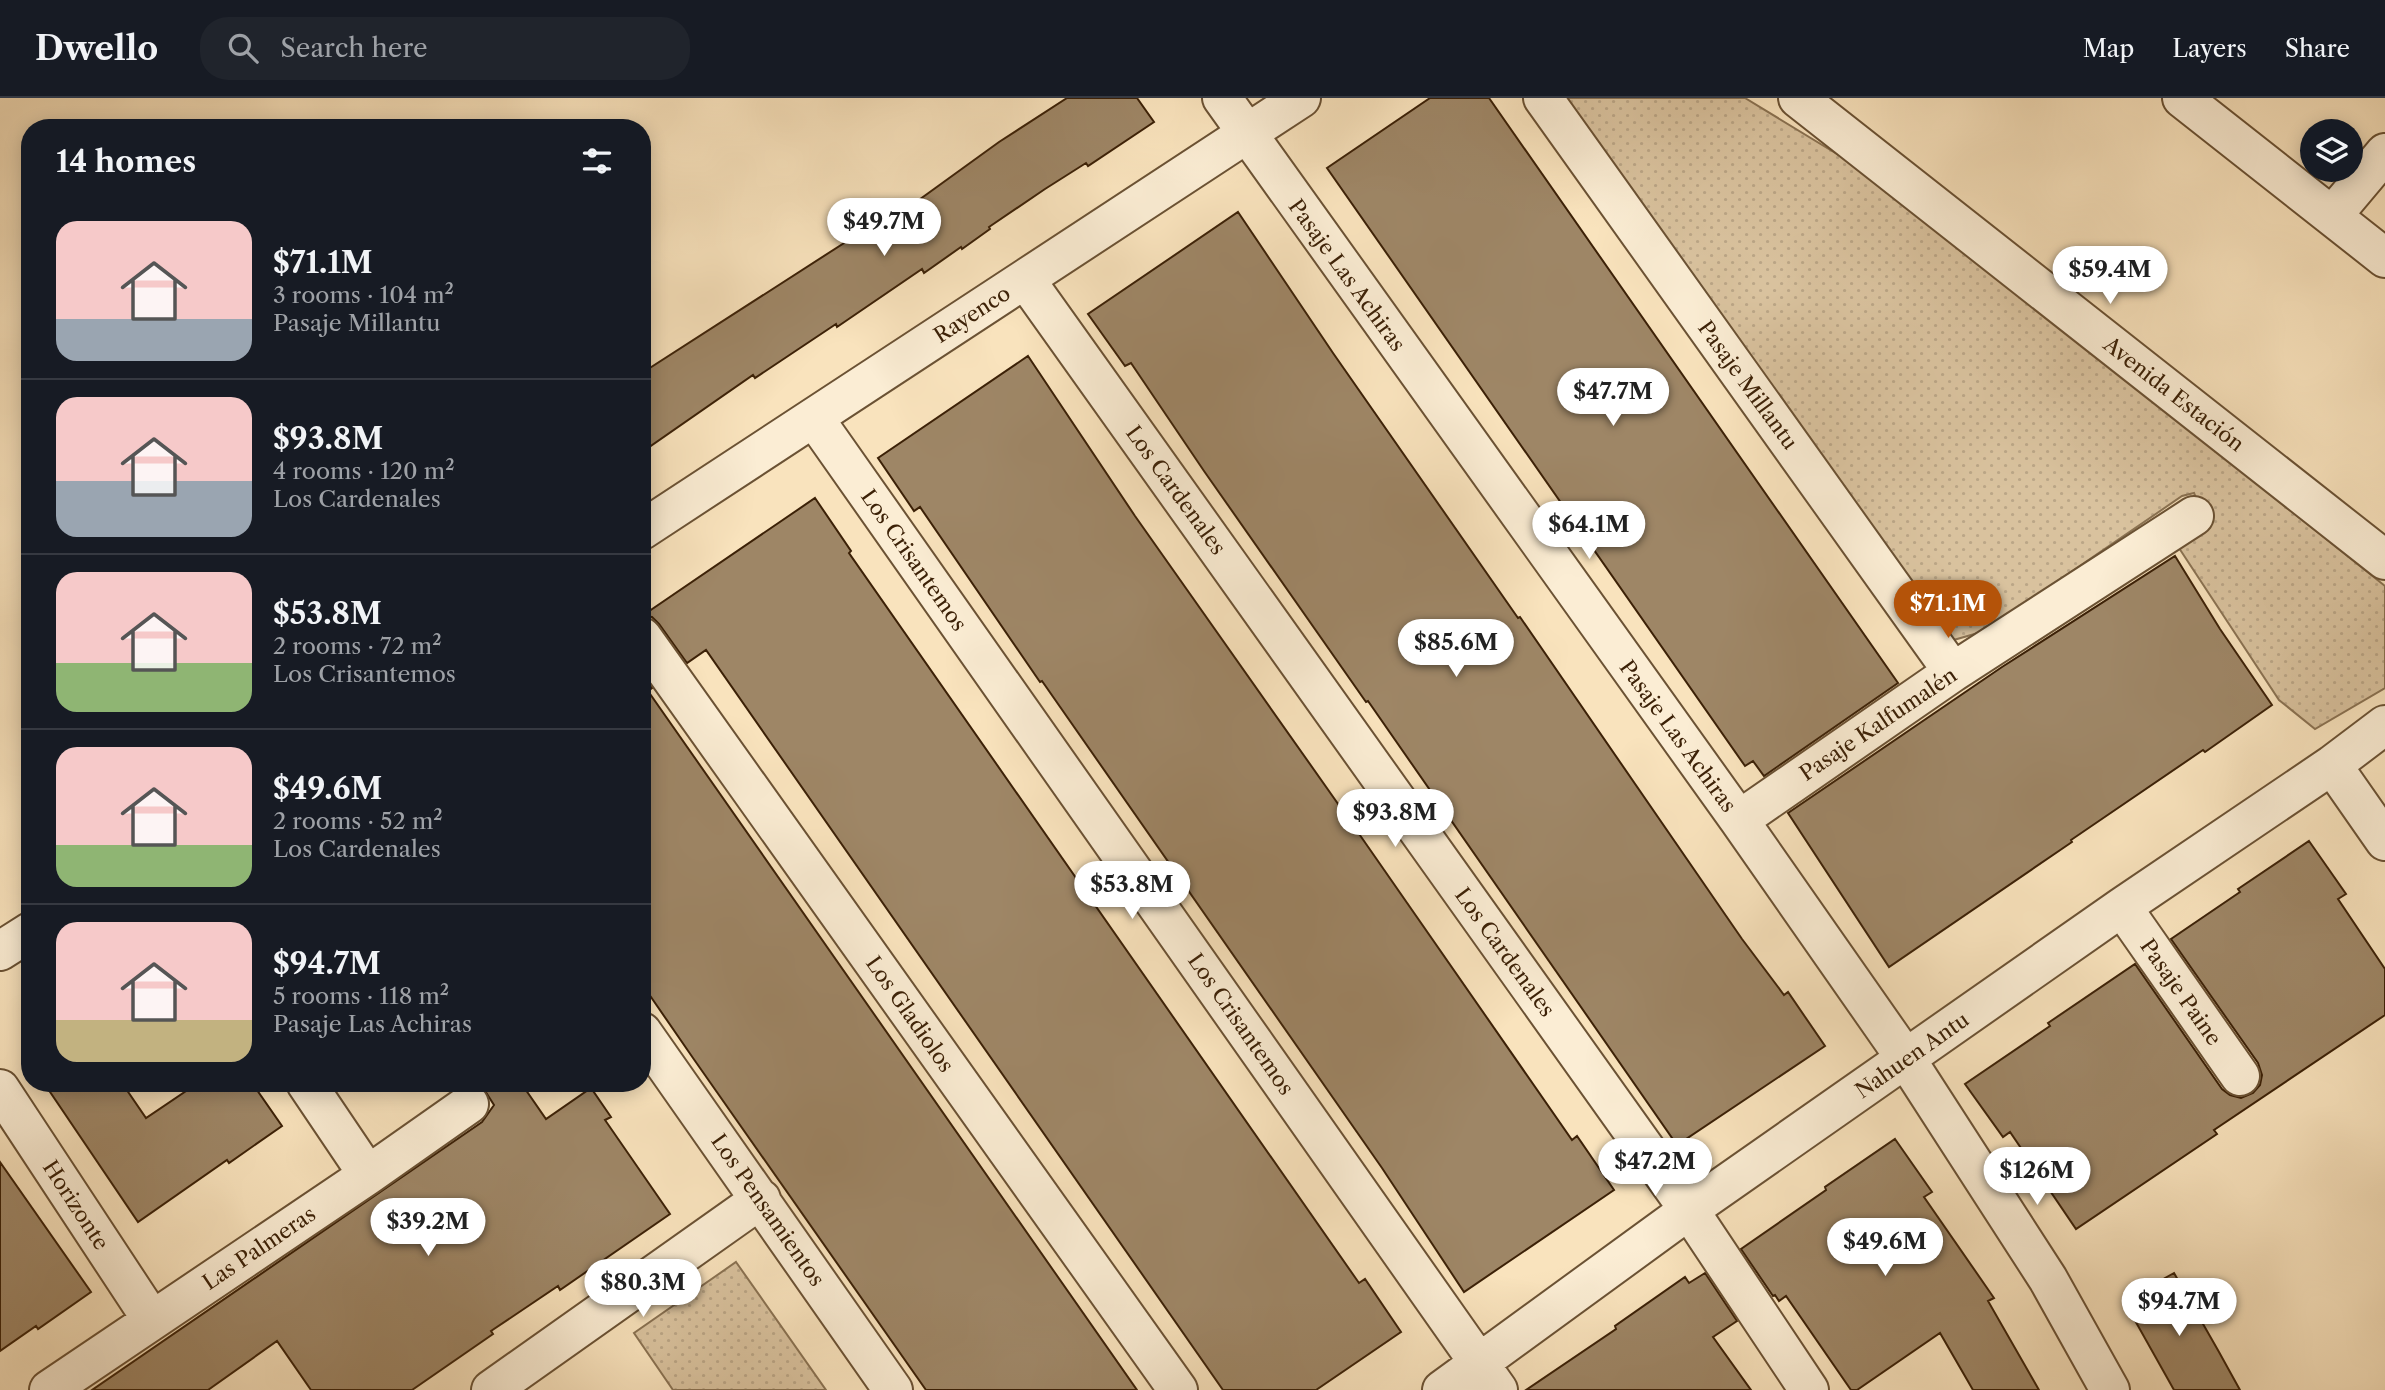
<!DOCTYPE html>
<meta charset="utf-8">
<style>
:root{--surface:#171b24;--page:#20242c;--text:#f1f3f6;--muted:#9ea1a6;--line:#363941;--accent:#b45309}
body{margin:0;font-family:"Libre Caslon Text",serif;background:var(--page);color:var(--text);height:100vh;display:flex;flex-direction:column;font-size:26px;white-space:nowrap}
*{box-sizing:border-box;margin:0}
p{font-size:23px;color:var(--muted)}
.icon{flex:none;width:38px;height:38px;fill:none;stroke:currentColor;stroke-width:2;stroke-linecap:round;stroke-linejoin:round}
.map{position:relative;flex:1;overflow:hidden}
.details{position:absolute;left:21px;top:21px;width:630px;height:973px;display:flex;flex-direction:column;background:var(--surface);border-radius:28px;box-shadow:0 4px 18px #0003}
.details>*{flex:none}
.tools{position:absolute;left:2300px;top:21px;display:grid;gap:14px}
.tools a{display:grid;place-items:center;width:63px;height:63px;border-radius:50%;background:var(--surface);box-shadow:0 4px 18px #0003;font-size:35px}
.price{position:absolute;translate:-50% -60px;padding:0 16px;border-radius:24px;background:#fff;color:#222;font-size:23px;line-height:46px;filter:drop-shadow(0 2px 4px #0008)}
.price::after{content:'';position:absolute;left:50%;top:42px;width:21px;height:16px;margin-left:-10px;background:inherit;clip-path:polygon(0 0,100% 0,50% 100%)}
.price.selected{background:var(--accent);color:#fff}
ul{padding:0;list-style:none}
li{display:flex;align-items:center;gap:21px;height:175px;padding:0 35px}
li+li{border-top:2px solid var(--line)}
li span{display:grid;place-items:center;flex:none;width:196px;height:140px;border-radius:21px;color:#555}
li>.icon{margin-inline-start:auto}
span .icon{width:84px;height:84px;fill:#fffc;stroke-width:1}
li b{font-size:30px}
h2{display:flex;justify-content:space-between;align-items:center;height:84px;padding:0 35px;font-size:30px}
header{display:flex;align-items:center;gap:42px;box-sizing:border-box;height:98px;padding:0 35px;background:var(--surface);border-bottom:2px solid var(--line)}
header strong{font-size:33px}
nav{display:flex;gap:38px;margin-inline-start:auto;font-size:24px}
.search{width:490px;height:63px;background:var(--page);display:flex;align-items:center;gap:18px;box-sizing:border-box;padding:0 24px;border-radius:28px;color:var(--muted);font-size:26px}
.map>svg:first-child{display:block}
.grass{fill:url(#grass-dots);stroke:#8a7252;stroke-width:2}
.building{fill:#9e8666;stroke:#3c2107;stroke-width:2}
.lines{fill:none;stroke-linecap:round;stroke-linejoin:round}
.minor-casing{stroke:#6b5234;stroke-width:42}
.minor{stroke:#fbedd4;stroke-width:38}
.labels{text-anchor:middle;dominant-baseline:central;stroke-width:6;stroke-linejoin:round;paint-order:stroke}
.street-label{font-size:21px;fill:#3c2107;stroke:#fbedd4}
</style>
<header>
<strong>Dwello</strong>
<div class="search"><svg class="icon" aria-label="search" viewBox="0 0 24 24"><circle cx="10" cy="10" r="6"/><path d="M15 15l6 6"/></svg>Search here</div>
<nav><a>Map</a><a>Layers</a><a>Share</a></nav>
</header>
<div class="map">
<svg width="2385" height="1292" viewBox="0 0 2385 1292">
<defs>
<pattern id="grass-dots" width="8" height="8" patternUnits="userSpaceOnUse" patternTransform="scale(1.75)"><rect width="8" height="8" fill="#d9c29e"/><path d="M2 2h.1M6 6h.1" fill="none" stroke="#bba687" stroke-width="1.8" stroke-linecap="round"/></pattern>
</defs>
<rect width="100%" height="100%" fill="#f9e3bd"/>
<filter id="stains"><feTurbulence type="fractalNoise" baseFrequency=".00286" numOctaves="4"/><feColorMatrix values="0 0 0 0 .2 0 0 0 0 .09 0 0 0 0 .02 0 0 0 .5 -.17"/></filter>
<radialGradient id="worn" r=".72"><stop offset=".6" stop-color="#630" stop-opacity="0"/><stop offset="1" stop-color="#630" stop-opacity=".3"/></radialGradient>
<path class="grass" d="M1562 0H1745L1865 73 2385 488V590L2315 631 2279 602 2179 450 2208 428 2194 395 2182 398 1985 533 1950 543Z
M736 1164 826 1292H673L634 1235Z"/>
<path class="building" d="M1067 0H1137L1154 24 1088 68 1086 65 1045 91 989 129 990 131 962 151 961 149 924 175 922 171 837 229 836 226 755 280 753 277 642 354V275L869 129 871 132 915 102 916 104 999 44Z
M1430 0H1489L1898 585 1764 678 1753 663 1745 668 1327 70Z
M1238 114 1333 255 1518 520 1520 519 1742 841 1784 897 1788 894 1825 948 1677 1047 1368 603 1366 604 1204 373 1131 265 1125 268 1088 216Z
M1028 258 1135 418 1348 720 1572 1042 1577 1038 1614 1092 1464 1194 1382 1070 1042 583 1040 584 920 409 914 413 878 360Z
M815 400 851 453 849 455 1359 1185 1365 1181 1401 1234 1316 1292H1223L706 552 687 565 659 526 652 519 642 518Z
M2175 458 2220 531 2272 607 2205 654 2203 652 2071 742 2072 744 1889 869 1788 715 2002 569Z
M642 577 652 590 648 593 1137 1292H926L693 960 642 886Z
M2309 743 2346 796 2338 801 2385 871V917L2214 1032 2217 1036 2076 1131 2010 1034 2003 1039 1965 986 2050 928 2048 925 2135 866 2222 991 2230 997 2241 1000 2253 995 2260 987 2262 977 2258 965 2171 841 2240 794 2238 791Z
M44 985H122L146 1020 198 985H252L282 1028 229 1065 227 1062 138 1124Z
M480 985H521L546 1021 591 990 611 1019 605 1022 670 1116 560 1192 558 1188 491 1233 493 1236 412 1292H311L277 1243 208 1292H92L482 1024 494 1007Z
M1895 1041 1932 1094 1924 1099 1994 1200 1988 1203 2039 1292H1973L1940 1235 1857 1292H1851L1786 1198 1779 1203 1775 1197 1773 1198 1741 1151 1826 1092 1825 1089Z
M0 1064 91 1194 38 1231 36 1228 0 1253Z
M1705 1175 1737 1223 1713 1239 1751 1292H1526L1616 1231 1615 1228 1685 1179 1689 1185Z
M2174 1175 2219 1254 2240 1292H2174L2124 1203Z"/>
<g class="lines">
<defs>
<path id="minor" d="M1222 0 1739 722 1906 961 2048 1181 2110 1292
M1543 0 1953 574
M1798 0 2385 462
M2182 0 2385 160
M2332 118 2385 55
M1025 181 1689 1112 1809 1292
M814 320 1498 1292
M642 432 1301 0
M642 539 1178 1292
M2332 667 2385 743
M1739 722 1953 574 2194 418
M2122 809 2240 978
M0 853 30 834
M642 934 893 1292
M306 985 368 1077
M0 991 152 1222
M49 1292 368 1077 469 1006
M491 1292 761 1101
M1442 1292 1689 1112 2122 809 2332 667 2385 627"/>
</defs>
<use href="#minor" class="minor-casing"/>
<use href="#minor" class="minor"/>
</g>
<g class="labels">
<g class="street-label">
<text transform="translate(1347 177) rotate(54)">Pasaje Las Achiras</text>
<text transform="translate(972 216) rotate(-33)">Rayenco</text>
<text transform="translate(1748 287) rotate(54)">Pasaje Millantu</text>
<text transform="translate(2174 296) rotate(38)">Avenida Estación</text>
<text transform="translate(1176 392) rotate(54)">Los Cardenales</text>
<text transform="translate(914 462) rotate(55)">Los Crisantemos</text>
<text transform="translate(1878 626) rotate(-34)">Pasaje Kalfumalén</text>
<text transform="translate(1678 638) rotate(54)">Pasaje Las Achiras</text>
<text transform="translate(1505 854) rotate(54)">Los Cardenales</text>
<text transform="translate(2181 894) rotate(55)">Pasaje Paine</text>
<text transform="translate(910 916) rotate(55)">Los Gladiolos</text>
<text transform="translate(1241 926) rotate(55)">Los Crisantemos</text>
<text transform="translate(1912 957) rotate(-35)">Nahuen Antu</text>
<text transform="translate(76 1107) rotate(57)">Horizonte</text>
<text transform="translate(768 1112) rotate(55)">Los Pensamientos</text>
<text transform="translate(259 1150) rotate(-34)">Las Palmeras</text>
</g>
</g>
<rect width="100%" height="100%" filter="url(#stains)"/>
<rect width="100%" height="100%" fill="url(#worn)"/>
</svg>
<div class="tools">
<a><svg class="icon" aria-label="layers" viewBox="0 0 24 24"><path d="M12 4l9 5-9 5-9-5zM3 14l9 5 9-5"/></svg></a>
</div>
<b class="price" style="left:884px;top:160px">$49.7M</b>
<b class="price" style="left:2110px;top:208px">$59.4M</b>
<b class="price" style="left:1613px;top:330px">$47.7M</b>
<b class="price" style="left:1589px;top:463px">$64.1M</b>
<b class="price selected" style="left:1948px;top:542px">$71.1M</b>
<b class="price" style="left:1456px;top:581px">$85.6M</b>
<b class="price" style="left:1395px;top:751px">$93.8M</b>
<b class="price" style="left:1132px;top:823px">$53.8M</b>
<b class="price" style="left:1655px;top:1100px">$47.2M</b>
<b class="price" style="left:2037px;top:1109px">$126M</b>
<b class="price" style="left:428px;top:1160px">$39.2M</b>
<b class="price" style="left:1885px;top:1180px">$49.6M</b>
<b class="price" style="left:643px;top:1221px">$80.3M</b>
<b class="price" style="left:2179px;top:1240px">$94.7M</b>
<section class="details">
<h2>14 homes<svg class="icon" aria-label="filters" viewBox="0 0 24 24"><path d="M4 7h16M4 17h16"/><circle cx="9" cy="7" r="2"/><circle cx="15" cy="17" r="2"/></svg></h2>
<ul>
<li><span style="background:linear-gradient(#f6c9c9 70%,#9aa5b1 0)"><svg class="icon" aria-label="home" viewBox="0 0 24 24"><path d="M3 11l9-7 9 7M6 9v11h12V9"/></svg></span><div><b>$71.1M</b><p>3 rooms · 104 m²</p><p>Pasaje Millantu</p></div></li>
<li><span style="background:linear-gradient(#f6c9c9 60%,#9aa5b1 0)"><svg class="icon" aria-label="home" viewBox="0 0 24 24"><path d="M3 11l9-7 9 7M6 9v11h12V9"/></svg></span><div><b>$93.8M</b><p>4 rooms · 120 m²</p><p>Los Cardenales</p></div></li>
<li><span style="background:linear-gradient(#f6c9c9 65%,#8fb573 0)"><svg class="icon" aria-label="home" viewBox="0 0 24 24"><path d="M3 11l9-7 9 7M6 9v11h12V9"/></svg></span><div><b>$53.8M</b><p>2 rooms · 72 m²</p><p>Los Crisantemos</p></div></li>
<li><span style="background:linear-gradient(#f6c9c9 70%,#8fb573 0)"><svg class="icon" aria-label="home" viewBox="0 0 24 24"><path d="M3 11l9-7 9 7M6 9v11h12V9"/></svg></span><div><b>$49.6M</b><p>2 rooms · 52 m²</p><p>Los Cardenales</p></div></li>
<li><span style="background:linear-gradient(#f6c9c9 70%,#c2b280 0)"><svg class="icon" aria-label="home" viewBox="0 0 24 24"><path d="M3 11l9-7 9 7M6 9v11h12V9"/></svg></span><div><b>$94.7M</b><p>5 rooms · 118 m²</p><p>Pasaje Las Achiras</p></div></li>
</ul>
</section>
</div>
